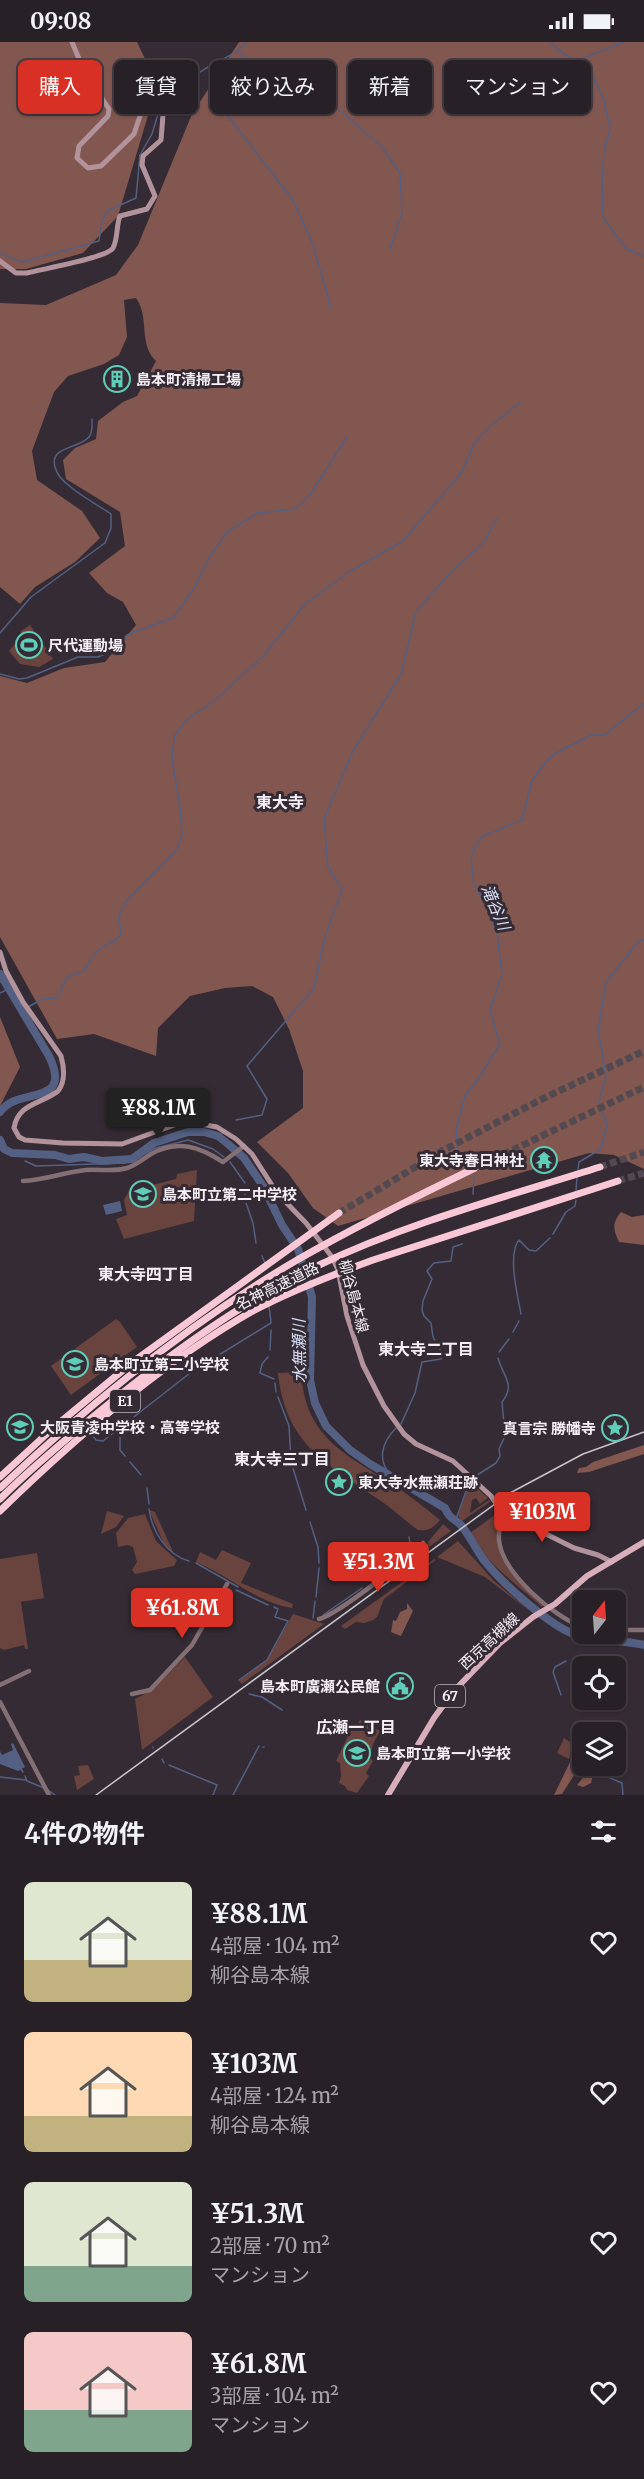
<!DOCTYPE html>
<html lang="ja">
<meta charset="utf-8">
<style>
:root{--surface:#282027;--page:#30282f;--text:#f1f3f6;--muted:#a5a3a7;--line:#443e44;--accent:#d93025}
body{margin:0;font-family:Merriweather,"Noto Sans JP",serif;background:var(--page);color:var(--text);height:100vh;display:flex;flex-direction:column;font-size:22px;white-space:nowrap}
*{box-sizing:border-box;margin:0}
p{font-size:20px;color:var(--muted)}
.icon{flex:none;width:33px;height:33px;fill:none;stroke:currentColor;stroke-width:2;stroke-linecap:round;stroke-linejoin:round}
.map{position:relative;height:1753px;overflow:hidden}
.drawer{display:flex;flex-direction:column;background:var(--surface);flex:1}
.drawer>*{flex:none}
.banner{position:absolute;left:18px;top:18px;width:609px;height:54px;display:flex;gap:12px}
.needle{width:39px;rotate:17deg}
.buttons{position:absolute;left:572px;top:1548px;display:grid;gap:12px}
.buttons a{display:grid;place-items:center;width:54px;height:54px;border-radius:9px;background:var(--surface);box-shadow:0 2px 4px #0004,0 0 0 2px var(--line);font-size:30px}
.price{position:absolute;translate:-50% -51px;padding:0 14px;border-radius:6px;background:var(--accent);color:#fff;font-size:20px;line-height:39px;filter:drop-shadow(0 2px 3px #0008)}
.price::after{content:'';position:absolute;left:50%;top:36px;width:18px;height:14px;margin-left:-9px;background:inherit;clip-path:polygon(0 0,100% 0,50% 100%)}
.price.selected{background:#222;color:#fff}
ul{padding:0;list-style:none}
li{display:flex;align-items:center;gap:18px;height:150px;padding:0 24px}
li span{display:grid;place-items:center;flex:none;width:168px;height:120px;border-radius:9px;color:#555}
li>.icon{margin-inline-start:auto}
span .icon{width:72px;height:72px;fill:#fffc;stroke-width:1}
li b{font-size:26px}
h2{display:flex;justify-content:space-between;align-items:center;height:72px;padding:0 24px;font-size:26px}
.pill{padding:0 21px;border-radius:9px;background:var(--surface);box-shadow:0 2px 4px #0004,0 0 0 2px var(--line);font-size:21px;line-height:54px}
.pill.selected{background:var(--accent);color:#fff}
.status{display:flex;justify-content:space-between;align-items:center;height:42px;padding:0 30px;background:var(--surface);direction:ltr}
.status svg{height:16px;fill:currentColor}
.map>svg:first-child{display:block}
.green{fill:#69433e}
.forest{fill:#825750}
.water{fill:#536083}
.lines{fill:none;stroke-linecap:round;stroke-linejoin:round}
.stream{stroke:#536083;stroke-width:1.5}
.river{stroke:#536083;stroke-width:8}
.motorway-tunnel{stroke:#524951;stroke-width:7;stroke-dasharray:7 3.5;stroke-linecap:butt}
.tertiary{stroke:#836f74;stroke-width:4.5}
.secondary{stroke:#b2939c;stroke-width:5}
.primary{stroke:#d7aeba;stroke-width:6}
.motorway{stroke:#f9c7d5;stroke-width:7}
.rail{stroke:#cbc4cb;stroke-width:1.5}
.labels{text-anchor:middle;dominant-baseline:central;stroke-width:6;stroke-linejoin:round;paint-order:stroke}
.shield{fill:#352b34;stroke:#bcb5bc;stroke-width:1.5}
.shield-label{font-size:14px;font-weight:bold;fill:#f6f0f6}
.poi-label{font-size:15px;font-weight:bold;fill:#f6f0f6;stroke:#352b34;text-anchor:start}
.street-label{font-size:15px;fill:#f6f0f6;stroke:#352b34}
.neighbourhood-label{font-size:16px;font-weight:bold;fill:#f6f0f6;stroke:#352b34}
.water-label{font-size:16px;font-style:italic;fill:#d7e0f9;stroke:#352b34}
</style>
<div class="status"><b>09:08</b><svg viewBox="0 0 49 12"><path d="M0 12V9h3v3zM5 12V6h3v6zM10 12V3h3v9zM15 12V0h3v12zM26 1h20v11H26zM47 4h2v5h-2z"/></svg></div>
<div class="map">
<svg width="644" height="1753" viewBox="0 0 644 1753">
<rect width="100%" height="100%" fill="#352b34"/>
<path class="green" d="M30 583 53 617 39 625 20 622 9 609 20 596 21 589Z
M197 1128 194 1179 124 1197 116 1177 127 1173 124 1158 129 1149 176 1137 177 1132Z
M116 1277 120 1280 137 1305 71 1353 51 1324Z
M301 1330C305 1391 338 1408 384 1437 404 1449 422 1463 440 1478 434 1485 428 1490 418 1488 404 1478 392 1466 378 1457 326 1422 285 1401 278 1331Z
M470 1440 488 1456 480 1462 476 1456 472 1458 470 1471 489 1458 491 1459 462 1479 458 1474Z
M149 1468 155 1470 174 1512 164 1502Z
M107 1469 124 1474 116 1485 101 1492Z
M499 1470C499 1478 497 1486 497 1494 497 1524 524 1545 545 1563L542 1565C520 1545 482 1518 470 1491Z
M145 1472 156 1499 177 1518 174 1524 135 1532 132 1528 137 1520 133 1505 128 1503 118 1505 116 1491 128 1476Z
M443 1482 451 1489 429 1505 428 1500Z
M458 1499 494 1539 532 1571 485 1535 437 1515Z
M222 1508 251 1521 241 1541 293 1562 292 1566C257 1561 228 1533 196 1520L200 1510 216 1518Z
M37 1511 44 1556 21 1560 28 1607H25L24 1603 4 1608 0 1606V1517Z
M434 1517 436 1518 384 1557 377 1575 373 1578 364 1581 356 1580 345 1587 341 1584Z
M293 1572 324 1582 242 1642 239 1639 267 1618Z
M185 1615 213 1655 142 1708 135 1657 152 1648Z
M360 1678 380 1689 373 1702 369 1716 373 1719 366 1731 369 1734 357 1751 347 1748 345 1744 339 1741 341 1734 340 1721 336 1719 354 1681 357 1682Z
M564 1696 573 1702 569 1717 557 1711Z
M88 1723 94 1737 77 1748 74 1734 80 1733 78 1724Z"/>
<path class="forest" d="M0 0H137L155 38 152 60 118 174 83 211 26 227H0Z
M239 0H644V1127L614 1113 589 1111 338 1184 313 1166 288 1131 257 1100 303 1066V1029L289 987 273 955 252 944 225 946 190 954 158 986 156 1014 94 992 57 997 0 895V634L27 641 64 626 105 620 136 583 123 560 107 551 89 531 125 504 120 470 66 437 63 418 75 406 96 397 98 379 123 360 137 354 156 319C138 302 150 275 136 256L124 258 127 295 119 313 104 322 68 334 54 350 32 409 37 438 82 469 100 496 75 520 35 545 20 562 0 545V261L46 263 116 233 138 203 192 72Z
M0 975 20 1025 0 1064Z
M621 1170 632 1175 644 1173V1203L619 1200C613 1188 612 1181 621 1170Z
M644 1403V1412L589 1430 577 1431 579 1426 586 1425 593 1420Z
M407 1561 413 1569 401 1594 391 1590 393 1578 396 1579 400 1570 407 1567Z
M571 1718 594 1730 591 1741 583 1745 577 1743 587 1731 582 1727 576 1730 562 1752 554 1753Z"/>
<path class="water" d="M120 1159 122 1169 106 1173 103 1163Z
M13 1701 25 1725 18 1729 0 1722V1709L2 1713 13 1708 11 1702Z"/>
<g class="lines">
<path class="stream" d="M550 0C560 9 567 17 581 17L624 0
M238 9 251 21 267 43 291 58 332 62 381 104 400 131 402 171 390 207
M575 17 592 32 604 58 610 87 604 110 602 136 603 175 626 207 644 214
M172 38 173 34H178L185 38C195 35 202 28 210 24 225 16 235 12 247 0
M210 62 224 69 293 158 312 200 331 265
M0 211 22 220 99 199 102 180 107 169 136 156 140 113 152 92 159 69 176 49 178 44
M0 591 31 555 105 501 111 486V472C98 463 84 456 72 446 65 441 57 434 55 425 49 404 79 407 89 395 93 390 92 383 92 377
M0 632 19 637 27 636 78 615H98L112 609 127 593 174 575 193 548 210 514 227 490 258 471 296 467 309 454 347 395
M0 951 8 947
M28 965 43 957 57 956C68 936 60 936 84 929 88 922 93 913 99 908 109 900 129 896 118 881L120 871 127 858 177 807 182 792 180 765 172 717 174 695 184 680 219 655 265 612 305 562 350 529 403 499 461 431 474 402 490 384 521 360
M236 1078 262 1073 267 1057 247 1024 314 946 325 895 342 848 328 825 324 777 353 709 401 632 416 569 451 530 484 500 497 476
M220 1096 222 1091
M25 1119 36 1124 125 1121 156 1106 188 1098 213 1107 224 1115
M230 1120 245 1141
M462 1120 458 1114 456 1088 465 1053 476 1040 500 1002 490 969 502 932 497 891 487 865 474 842 471 815 481 795 522 778 532 738 552 713 591 693H605L644 661
M464 1123 466 1125
M578 1127 579 1120 601 1107 607 1083 599 1059 606 1034 598 987 606 940 639 899 644 898
M576 1148 577 1136
M245 1151V1154
M473 1152 474 1133
M245 1158 253 1181 256 1201
M553 1192 566 1170 575 1164 576 1158
M262 1214 265 1221
M269 1264 271 1280
M521 1272C518 1256 507 1212 519 1198L529 1208 536 1209 550 1196
M513 1290 519 1279
M270 1308 271 1288
M499 1310 509 1297
M268 1315 262 1322 260 1331 274 1337
M202 1318 214 1316 271 1281
M275 1341 276 1350
M278 1355 289 1384 291 1420 306 1468
M401 1382 415 1351 422 1320 441 1317 443 1313 433 1295 431 1281 424 1274 422 1268 423 1259 432 1237 427 1229 434 1221 451 1219 453 1205 462 1202
M120 1390V1408L125 1414
M91 1392 96 1398 103 1399 199 1324
M130 1420 141 1433
M392 1434C376 1419 382 1400 396 1386
M474 1435 496 1421 500 1414 499 1407 505 1394 502 1360C516 1342 503 1335 498 1316
M147 1446 149 1462
M149 1467C152 1490 167 1513 189 1519
M310 1480 318 1505 319 1521
M455 1480 469 1441
M405 1511 411 1507 409 1495
M196 1521 238 1545
M236 1548 268 1563
M316 1555 319 1526
M323 1573 362 1546
M313 1576 315 1559
M239 1638 267 1618 288 1579 275 1575 278 1567 274 1565
M249 1652 262 1655 282 1668
M561 1653 553 1630 555 1625 566 1619
M153 1705V1706
M263 1705H264
M572 1707 571 1718 582 1723
M162 1717 164 1721
M169 1723 217 1743 213 1753
M582 1724 622 1741 623 1753
M21 1727 23 1730
M25 1734 27 1739 44 1746
M0 1735 26 1738
M48 1748 55 1753
M233 1753 259 1704"/>
<path class="river" d="M0 932 49 1014C74 1066 17 1044 0 1070
M0 1098 4 1107 12 1111 55 1113 69 1117 84 1115 102 1119 132 1117 154 1101 188 1090H204L218 1094 228 1102 244 1116 263 1144 282 1183 298 1207 312 1255 310 1338 315 1361 326 1384 350 1408 370 1422 445 1466C449 1476 453 1476 460 1482 469 1492 475 1506 483 1517 501 1540 548 1583 576 1593 598 1601 621 1597 644 1603"/>
<path class="motorway-tunnel" d="M600 1125 644 1110
M475 1126 644 1045
M618 1139 644 1131
M339 1171 442 1109 544 1056 644 1009"/>
<path class="tertiary" d="M23 1139C45 1138 65 1130 86 1128 100 1127 114 1130 127 1126 136 1123 143 1117 151 1112 178 1097 200 1105 223 1120L244 1104
M502 1470C502 1479 498 1489 499 1498 502 1531 553 1574 582 1585
M319 1577C337 1573 409 1516 423 1501
M615 1588H644
M0 1643 29 1629
M132 1652 150 1648 192 1603 227 1542
M0 1660 49 1753"/>
<path class="secondary" d="M0 219 16 231H27C42 227 107 216 113 206 118 197 116 184 120 174L147 167 155 154 142 123 143 114 161 98 163 73 182 53 185 46 180 41H172L164 54 142 68 134 92 101 124 88 126 77 116 79 104 108 74 109 67 84 29 72 0
M0 910 6 929 23 960 61 1014C64 1025 66 1039 58 1049 42 1062 18 1061 14 1086L19 1095 25 1098 63 1101 122 1102 177 1082 195 1081 217 1085 236 1097 252 1112 277 1151 306 1181 332 1215 338 1228 347 1274 363 1323 384 1364 404 1392 416 1402 453 1419 491 1454 502 1470 574 1506 598 1513 612 1520"/>
<path class="primary" d="M388 1753 434 1676 453 1650 500 1601 533 1575 555 1562 587 1534 644 1500"/>
<path class="motorway" d="M0 1435 52 1387 134 1319 339 1171
M0 1446C90 1361 190 1281 297 1218 355 1185 415 1155 475 1126
M0 1457C28 1429 58 1404 88 1379 159 1320 234 1264 317 1224 407 1181 505 1155 600 1125
M0 1469C75 1396 160 1322 251 1270 290 1249 332 1233 373 1218L618 1139"/>
<path class="rail" d="M96 1753 510 1451 583 1412 644 1390"/>
</g>
<defs>
<symbol id="building-ring" viewBox="-11 -11 22 22"><circle r="9.5" fill="#352b34" stroke="#5eceb8" stroke-width="1.5"/><path d="M-4-6H4V6H1V3H-1V6H-4ZM-2.5-4.3h1.7v1.8h-1.7ZM.8-4.3h1.7v1.8H.8ZM-2.5-1h1.7V.8h-1.7ZM.8-1h1.7V.8H.8Z" fill="#5eceb8"/></symbol>
<symbol id="stadium-ring" viewBox="-11 -11 22 22"><circle r="9.5" fill="#352b34" stroke="#5eceb8" stroke-width="1.5"/><path d="M0-5a6.5 5 0 1 0 0 10a6.5 5 0 1 0 0-10ZM-3.5-1.8h7v3.6h-7Z" fill="#5eceb8"/></symbol>
<symbol id="temple-ring" viewBox="-11 -11 22 22"><circle r="9.5" fill="#352b34" stroke="#5eceb8" stroke-width="1.5"/><path d="M0-6L5-2H3V0L6.5 2.5H4V6H1.5V3h-3V6H-4V2.5H-6.5L-3 0V-2H-5Z" fill="#5eceb8"/></symbol>
<symbol id="school-ring" viewBox="-11 -11 22 22"><circle r="9.5" fill="#352b34" stroke="#5eceb8" stroke-width="1.5"/><path d="M0-5L7-2L0 1L-7-2ZM-4 1L0 2.5L4 1V4Q0 6-4 4Z" fill="#5eceb8"/></symbol>
<symbol id="sight-ring" viewBox="-11 -11 22 22"><circle r="9.5" fill="#352b34" stroke="#5eceb8" stroke-width="1.5"/><path d="M0-6L1.8-2.2L6-1.7L2.9 1.2L3.7 5.4L0 3.3L-3.7 5.4L-2.9 1.2L-6-1.7L-1.8-2.2Z" fill="#5eceb8"/></symbol>
<symbol id="civic-ring" viewBox="-11 -11 22 22"><circle r="9.5" fill="#352b34" stroke="#5eceb8" stroke-width="1.5"/><path d="M-.6-6.5H3V-4.5H.6V-3L4-1V1h2V6H-6V1h2V-1L-.6-3ZM-1.2 2.5V6h2.4V2.5Z" fill="#5eceb8"/></symbol>
</defs>
<g fill-rule="evenodd">
<use href="#building-ring" x="102" y="322" width="30" height="30"/>
<use href="#stadium-ring" x="14" y="588" width="30" height="30"/>
<use href="#temple-ring" x="529" y="1103" width="30" height="30"/>
<use href="#school-ring" x="128" y="1137" width="30" height="30"/>
<use href="#school-ring" x="60" y="1307" width="30" height="30"/>
<use href="#school-ring" x="5" y="1370" width="30" height="30"/>
<use href="#sight-ring" x="600" y="1371" width="30" height="30"/>
<use href="#sight-ring" x="324" y="1425" width="30" height="30"/>
<use href="#civic-ring" x="385" y="1629" width="30" height="30"/>
<use href="#school-ring" x="342" y="1696" width="30" height="30"/>
</g>
<g class="labels">
<g class="shield">
<rect x="110" y="1348" width="30" height="22" rx="4.5"/>
<rect x="435" y="1643" width="30" height="22" rx="4.5"/>
</g>
<g class="shield-label">
<text x="125" y="1359">E1</text>
<text x="450" y="1654">67</text>
</g>
<g class="poi-label">
<text x="136" y="337">島本町清掃工場</text>
<text x="48" y="603">尺代運動場</text>
<text x="524" y="1118" text-anchor="end">東大寺春日神社</text>
<text x="162" y="1152">島本町立第二中学校</text>
<text x="94" y="1322">島本町立第二小学校</text>
<text x="40" y="1385">大阪青凌中学校・高等学校</text>
<text x="596" y="1386" text-anchor="end">真言宗 勝幡寺</text>
<text x="358" y="1440">東大寺水無瀬荘跡</text>
<text x="380" y="1644" text-anchor="end">島本町廣瀬公民館</text>
<text x="376" y="1711">島本町立第一小学校</text>
</g>
<g class="street-label">
<text transform="translate(277 1244) rotate(-26)">名神高速道路</text>
<text transform="translate(354 1254) rotate(75)">柳谷島本線</text>
<text transform="translate(489 1599) rotate(-43)">西京高槻線</text>
</g>
<g class="neighbourhood-label">
<text x="280" y="760">東大寺</text>
<text x="146" y="1232">東大寺四丁目</text>
<text x="426" y="1307">東大寺二丁目</text>
<text x="282" y="1417">東大寺三丁目</text>
<text x="356" y="1685">広瀬一丁目</text>
</g>
<g class="water-label">
<text transform="translate(496 865) rotate(67)">滝谷川</text>
<text transform="translate(299 1309) rotate(-91)">水無瀬川</text>
</g>
</g>
</svg>
<div class="buttons">
<a><svg class="needle" viewBox="-14 -14 28 28"><path d="M0-13l5 13h-10z" fill="#e53935"/><path d="M0 13l5-13h-10z" fill="#a5a3a7"/></svg></a>
<a><svg class="icon" aria-label="locate" viewBox="0 0 24 24"><circle cx="12" cy="12" r="6"/><path d="M12 2v4M12 18v4M2 12h4M18 12h4"/></svg></a>
<a><svg class="icon" aria-label="layers" viewBox="0 0 24 24"><path d="M12 4l9 5-9 5-9-5zM3 14l9 5 9-5"/></svg></a>
</div>
<b class="price selected" style="left:158px;top:1097px">¥88.1M</b>
<b class="price" style="left:542px;top:1501px">¥103M</b>
<b class="price" style="left:378px;top:1551px">¥51.3M</b>
<b class="price" style="left:182px;top:1597px">¥61.8M</b>
<div class="banner">
<a class="pill selected">購入</a>
<a class="pill">賃貸</a>
<a class="pill">絞り込み</a>
<a class="pill">新着</a>
<a class="pill">マンション</a>
</div>
</div>
<section class="drawer">
<h2>4件の物件<svg class="icon" aria-label="filters" viewBox="0 0 24 24"><path d="M4 7h16M4 17h16"/><circle cx="9" cy="7" r="2"/><circle cx="15" cy="17" r="2"/></svg></h2>
<ul>
<li><span style="background:linear-gradient(#dfe7d0 65%,#c2b280 0)"><svg class="icon" aria-label="home" viewBox="0 0 24 24"><path d="M3 11l9-7 9 7M6 9v11h12V9"/></svg></span><div><b>¥88.1M</b><p>4部屋 · 104 m²</p><p>柳谷島本線</p></div><svg class="icon" aria-label="heart" viewBox="0 0 24 24"><path d="M12 20l-8-8c-3-5 5-10 8-4 3-6 11-1 8 4z"/></svg></li>
<li><span style="background:linear-gradient(#ffd9b3 70%,#c2b280 0)"><svg class="icon" aria-label="home" viewBox="0 0 24 24"><path d="M3 11l9-7 9 7M6 9v11h12V9"/></svg></span><div><b>¥103M</b><p>4部屋 · 124 m²</p><p>柳谷島本線</p></div><svg class="icon" aria-label="heart" viewBox="0 0 24 24"><path d="M12 20l-8-8c-3-5 5-10 8-4 3-6 11-1 8 4z"/></svg></li>
<li><span style="background:linear-gradient(#dfe7d0 70%,#7fa58c 0)"><svg class="icon" aria-label="home" viewBox="0 0 24 24"><path d="M3 11l9-7 9 7M6 9v11h12V9"/></svg></span><div><b>¥51.3M</b><p>2部屋 · 70 m²</p><p>マンション</p></div><svg class="icon" aria-label="heart" viewBox="0 0 24 24"><path d="M12 20l-8-8c-3-5 5-10 8-4 3-6 11-1 8 4z"/></svg></li>
<li><span style="background:linear-gradient(#f6c9c9 65%,#7fa58c 0)"><svg class="icon" aria-label="home" viewBox="0 0 24 24"><path d="M3 11l9-7 9 7M6 9v11h12V9"/></svg></span><div><b>¥61.8M</b><p>3部屋 · 104 m²</p><p>マンション</p></div><svg class="icon" aria-label="heart" viewBox="0 0 24 24"><path d="M12 20l-8-8c-3-5 5-10 8-4 3-6 11-1 8 4z"/></svg></li>
</ul>
</section>
